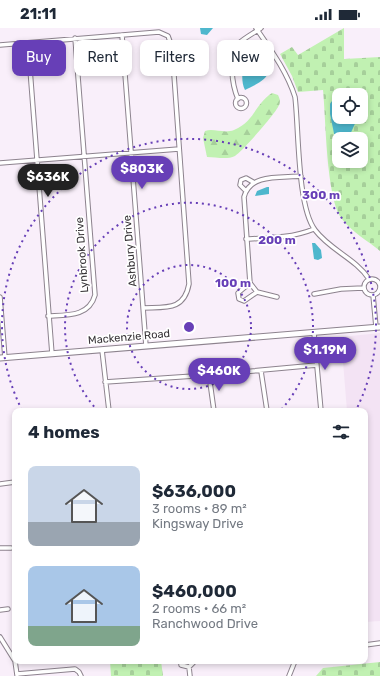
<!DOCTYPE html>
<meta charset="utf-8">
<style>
:root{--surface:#fff;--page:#f2f2f3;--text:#1f2937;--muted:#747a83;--accent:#673fb7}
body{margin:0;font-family:Rubik,sans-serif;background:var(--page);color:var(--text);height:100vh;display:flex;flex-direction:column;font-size:15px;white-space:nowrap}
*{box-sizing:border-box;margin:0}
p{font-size:13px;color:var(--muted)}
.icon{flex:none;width:22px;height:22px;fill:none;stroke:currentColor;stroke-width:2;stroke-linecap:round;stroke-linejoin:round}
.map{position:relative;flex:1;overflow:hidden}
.side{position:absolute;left:12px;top:380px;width:356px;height:256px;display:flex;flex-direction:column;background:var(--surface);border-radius:8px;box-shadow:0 2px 6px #0003}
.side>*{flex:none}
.top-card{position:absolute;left:12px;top:12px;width:356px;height:36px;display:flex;gap:8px}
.tools{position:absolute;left:332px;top:60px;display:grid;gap:8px}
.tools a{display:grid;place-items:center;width:36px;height:36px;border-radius:8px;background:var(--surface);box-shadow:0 2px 6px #0003;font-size:20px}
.price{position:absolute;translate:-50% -34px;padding:0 9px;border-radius:14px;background:var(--accent);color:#fff;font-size:13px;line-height:26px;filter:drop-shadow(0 1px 2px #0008)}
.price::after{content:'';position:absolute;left:50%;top:24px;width:12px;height:9px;margin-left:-6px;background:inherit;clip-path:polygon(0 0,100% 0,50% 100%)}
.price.on{background:#222;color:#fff}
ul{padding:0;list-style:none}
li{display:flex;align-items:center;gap:12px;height:100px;padding:0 16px}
li span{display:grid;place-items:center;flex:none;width:112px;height:80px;border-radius:8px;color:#555}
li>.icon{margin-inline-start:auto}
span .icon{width:48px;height:48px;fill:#fffc;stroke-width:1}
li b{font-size:17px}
h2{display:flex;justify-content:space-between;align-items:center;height:48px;padding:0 16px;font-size:17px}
.tag{padding:0 14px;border-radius:8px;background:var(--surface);box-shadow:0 2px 6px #0003;font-size:14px;line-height:36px}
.tag.on{background:var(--accent);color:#fff}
.status{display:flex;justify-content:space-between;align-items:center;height:28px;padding:0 20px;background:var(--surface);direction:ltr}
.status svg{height:11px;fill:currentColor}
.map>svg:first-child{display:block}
.built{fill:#f3e3f4}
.forest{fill:url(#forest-firs)}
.cemetery{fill:url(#cemetery-stones);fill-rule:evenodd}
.water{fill:#4eb7cd}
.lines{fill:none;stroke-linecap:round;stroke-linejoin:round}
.street-casing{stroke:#8d838e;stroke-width:5.5}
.secondary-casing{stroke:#8d838e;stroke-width:7}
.street{stroke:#fff;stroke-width:3.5}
.secondary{stroke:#fff;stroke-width:5}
.ring{fill:none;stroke:#673fb7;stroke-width:2;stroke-dasharray:2 4}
.labels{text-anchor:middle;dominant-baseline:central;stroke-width:3.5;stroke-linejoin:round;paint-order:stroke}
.street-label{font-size:11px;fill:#363236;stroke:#fff}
.centre{fill:#673fb7;stroke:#fff;stroke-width:2}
.ring-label{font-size:12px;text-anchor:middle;font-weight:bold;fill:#673fb7;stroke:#fff;stroke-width:3.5;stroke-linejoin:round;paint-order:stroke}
</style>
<div class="status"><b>21:11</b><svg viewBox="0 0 49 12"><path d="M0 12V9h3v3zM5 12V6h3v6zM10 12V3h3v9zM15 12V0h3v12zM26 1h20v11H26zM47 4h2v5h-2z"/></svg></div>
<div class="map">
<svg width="380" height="648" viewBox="0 0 380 648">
<defs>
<pattern id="forest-firs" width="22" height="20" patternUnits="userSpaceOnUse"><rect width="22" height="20" fill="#c1f1b2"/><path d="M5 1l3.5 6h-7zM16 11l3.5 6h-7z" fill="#a6cf9a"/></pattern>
<pattern id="cemetery-stones" width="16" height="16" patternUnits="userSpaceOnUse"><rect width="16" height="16" fill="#c1f1b2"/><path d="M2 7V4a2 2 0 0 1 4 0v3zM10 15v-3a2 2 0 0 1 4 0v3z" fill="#a6cf9a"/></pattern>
</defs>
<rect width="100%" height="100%" fill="#f9effa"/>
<path class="built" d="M380 305V593L365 594V383H347L341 309Z"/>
<path class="forest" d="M272 65 278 67C280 71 281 75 278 79 274 87 242 124 235 128 227 132 216 129 207 129L203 110 205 103C214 100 224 106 234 102 255 93 254 77 272 65Z"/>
<path class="cemetery" d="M344 0V31L380 29V223C368 213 352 204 342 191 326 171 326 91 323 62L298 64 292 48 280 26 292 19 298 27ZM339 67H361V89H339ZM339 111H361V133H339Z
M110 633H161L163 648H111Z
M380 634V648H316L323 640Z"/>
<path class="water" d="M200 0H213L207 7 201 6Z
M248 25 269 42C268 52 253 58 245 62 240 53 243 37 245 28Z
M332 73 339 76V89H358L348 111H339V123L337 120 330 86V76Z
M267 159H269V166L255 168 257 163Z
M312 215H315L321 222 322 230 318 232 314 231Z"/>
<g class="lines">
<defs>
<path id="street" d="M256 0C271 22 287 44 295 69 299 102 297 178 315 202 330 222 356 231 369 251
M122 7 146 318
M28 15 52 326
M0 17 159 4 168 8 172 19 189 256C184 283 166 279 143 280
M235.5 75a5.5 5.5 0 1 1 11 0a5.5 5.5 0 1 1-11 0Z
M238 71C232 57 228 29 238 16 244 10 254 5 261 0
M0 135 179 121
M246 163 240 157 241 152 246 150 253 154
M246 211C269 210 292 210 314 201
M364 259a8 8 0 1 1 16 0a8 8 0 1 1-16 0Z
M250 255 238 265 239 271 244 273 257 264
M314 266 341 261 363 260
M373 267 376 299
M0 269 5 330
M277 269 257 264 250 255 244 169C250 145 281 150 301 148
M48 288C67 287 89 289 95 267L75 10
M314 305 321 383
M102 322 109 383
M261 343 267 383
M209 347 214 383
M105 354 209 347 317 337
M0 456 15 454
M0 520H11
M0 582 8 581
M0 609 15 633
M365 617 380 615
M15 633 17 647
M181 633V637L189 639
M189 639 190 648
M189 639 195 633
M17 646 75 641 79 644 81 648
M289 648 295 633"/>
<path id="secondary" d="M0 330 380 299"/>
</defs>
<use href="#street" class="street-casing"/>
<use href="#secondary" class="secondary-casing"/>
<use href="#street" class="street"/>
<use href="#secondary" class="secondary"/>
</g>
<g class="ring">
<circle cx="189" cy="299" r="62"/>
<path d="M98 383A124 124 0 1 1 280 383"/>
<path d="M22 382A187 187 0 1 1 356 382"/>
</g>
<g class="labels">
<g class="street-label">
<text transform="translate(130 223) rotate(-95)">Ashbury Drive</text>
<text transform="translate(82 227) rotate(-94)">Lynbrook Drive</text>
<text transform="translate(129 309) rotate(-5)">Mackenzie Road</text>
</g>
</g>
<circle cx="189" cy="299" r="6" class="centre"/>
<g class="ring-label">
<text x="321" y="171">300 m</text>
<text x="277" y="216">200 m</text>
<text x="233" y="259">100 m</text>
</g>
</svg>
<div class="tools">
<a><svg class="icon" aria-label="locate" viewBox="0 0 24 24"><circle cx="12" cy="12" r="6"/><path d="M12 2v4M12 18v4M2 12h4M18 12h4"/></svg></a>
<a><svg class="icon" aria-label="layers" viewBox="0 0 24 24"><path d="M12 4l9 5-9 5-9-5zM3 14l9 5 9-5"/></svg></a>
</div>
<b class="price" style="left:142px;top:162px">$803K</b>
<b class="price on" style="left:48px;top:170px">$636K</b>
<b class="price" style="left:325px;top:343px">$1.19M</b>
<b class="price" style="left:219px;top:364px">$460K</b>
<div class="top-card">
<a class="tag on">Buy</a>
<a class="tag">Rent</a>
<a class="tag">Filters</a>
<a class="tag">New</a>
</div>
<section class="side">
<h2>4 homes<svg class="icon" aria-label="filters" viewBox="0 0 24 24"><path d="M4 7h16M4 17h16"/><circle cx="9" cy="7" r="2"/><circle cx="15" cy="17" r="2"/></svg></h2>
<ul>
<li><span style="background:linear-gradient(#c9d6e8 70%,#9aa5b1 0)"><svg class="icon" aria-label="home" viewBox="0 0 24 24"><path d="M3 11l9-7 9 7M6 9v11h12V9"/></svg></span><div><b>$636,000</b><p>3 rooms · 89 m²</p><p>Kingsway Drive</p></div></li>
<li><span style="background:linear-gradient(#a9c7e8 75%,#7fa58c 0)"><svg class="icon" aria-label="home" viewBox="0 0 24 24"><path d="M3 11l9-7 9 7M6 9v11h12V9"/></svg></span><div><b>$460,000</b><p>2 rooms · 66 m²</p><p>Ranchwood Drive</p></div></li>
</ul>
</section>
</div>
